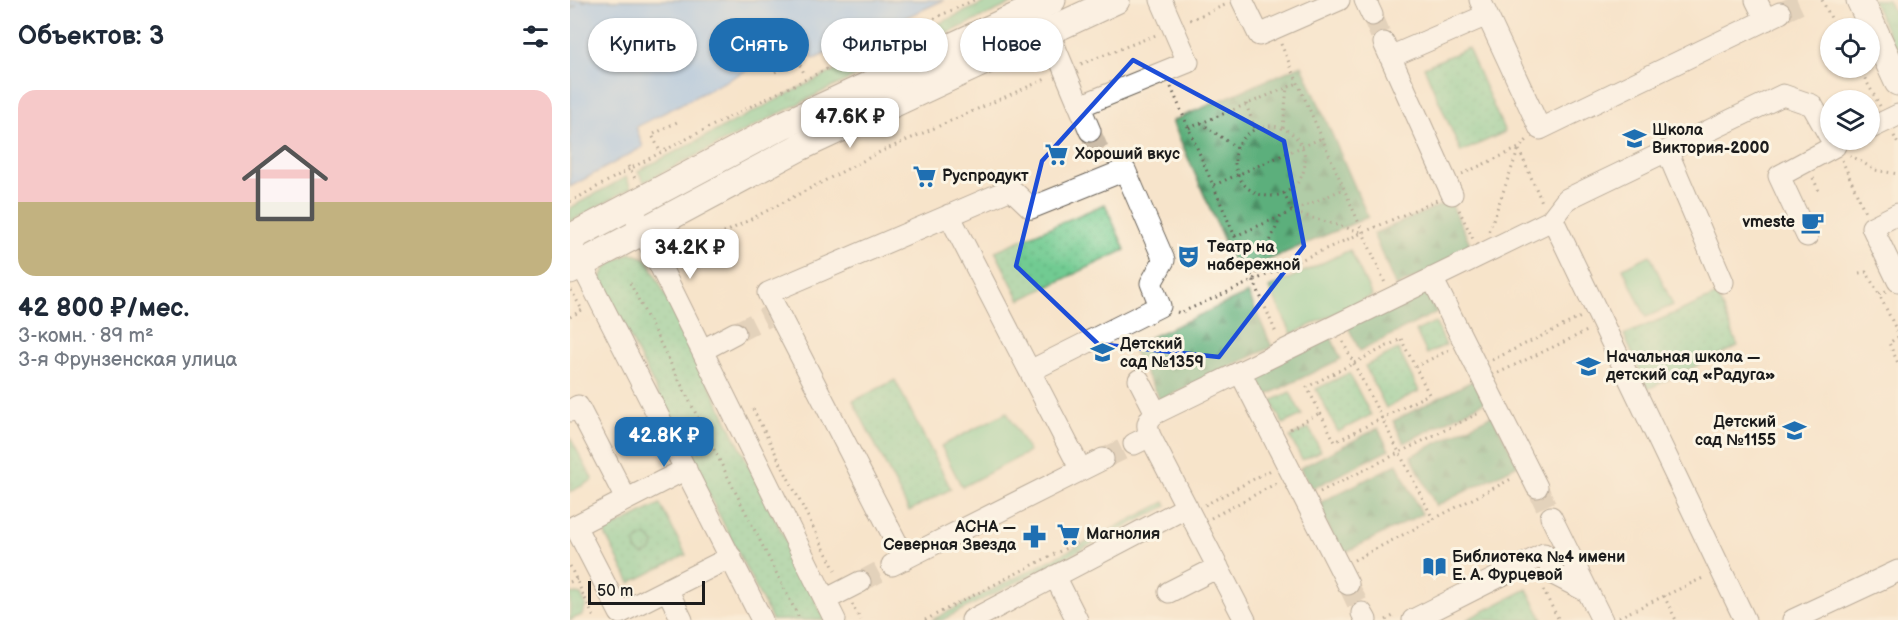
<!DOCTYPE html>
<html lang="ru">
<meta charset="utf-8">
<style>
:root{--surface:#fff;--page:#f6f6f7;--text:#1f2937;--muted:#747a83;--line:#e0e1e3;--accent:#1f6fb2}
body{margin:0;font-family:"Balsamiq Sans",sans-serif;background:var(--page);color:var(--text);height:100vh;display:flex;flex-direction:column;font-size:22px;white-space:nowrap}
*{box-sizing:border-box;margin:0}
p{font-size:20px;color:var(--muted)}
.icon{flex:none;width:33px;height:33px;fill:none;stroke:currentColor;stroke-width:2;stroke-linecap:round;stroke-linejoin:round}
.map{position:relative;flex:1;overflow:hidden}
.drawer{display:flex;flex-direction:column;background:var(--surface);width:570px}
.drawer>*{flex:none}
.hud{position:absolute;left:18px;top:18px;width:570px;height:54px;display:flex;gap:12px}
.buttons{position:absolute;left:1250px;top:18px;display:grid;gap:12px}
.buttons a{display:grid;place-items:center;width:60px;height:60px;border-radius:50%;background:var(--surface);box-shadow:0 2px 4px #0004;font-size:30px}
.scale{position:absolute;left:18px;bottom:15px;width:117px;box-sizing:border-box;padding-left:6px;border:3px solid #1c1c1c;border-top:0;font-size:16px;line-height:21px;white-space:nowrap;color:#1c1c1c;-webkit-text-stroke:4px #fcf5e5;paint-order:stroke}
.price{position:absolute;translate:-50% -51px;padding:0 14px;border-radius:12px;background:#fff;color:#222;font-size:20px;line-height:39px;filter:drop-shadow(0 2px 3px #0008)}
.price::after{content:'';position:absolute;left:50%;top:36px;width:18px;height:14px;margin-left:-9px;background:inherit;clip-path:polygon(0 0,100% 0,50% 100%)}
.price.on{background:var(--accent);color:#fff}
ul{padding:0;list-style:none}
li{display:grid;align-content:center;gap:12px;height:318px;padding:0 18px}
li+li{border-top:2px solid var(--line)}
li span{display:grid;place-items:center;height:186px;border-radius:18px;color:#555}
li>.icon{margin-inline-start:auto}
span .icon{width:108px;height:108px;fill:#fffc;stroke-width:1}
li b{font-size:26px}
h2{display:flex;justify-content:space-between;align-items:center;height:72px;padding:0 18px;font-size:26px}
.tag{padding:0 21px;border-radius:27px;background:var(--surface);box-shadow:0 2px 4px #0004;font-size:21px;line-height:54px}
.tag.on{background:var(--accent);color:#fff}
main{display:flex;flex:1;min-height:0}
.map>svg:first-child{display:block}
.grass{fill:url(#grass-tufts);stroke:#467457;stroke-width:1.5}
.forest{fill:url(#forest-firs);stroke:#3c664c;stroke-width:1.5}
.park{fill:url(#park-dots);stroke:#467457;stroke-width:1.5;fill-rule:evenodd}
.pitch{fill:#71cb92;stroke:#467457;stroke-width:1.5}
.water{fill:#83b9f2;stroke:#506a87;stroke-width:1.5}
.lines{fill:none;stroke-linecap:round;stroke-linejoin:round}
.ferry{stroke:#405367;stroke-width:1.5;stroke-dasharray:8 6;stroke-linecap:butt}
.minor-tunnel{stroke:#cbbca8;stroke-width:21;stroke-dasharray:21 10;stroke-linecap:butt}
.minor-casing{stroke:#696259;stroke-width:23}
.major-casing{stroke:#696259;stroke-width:29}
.path{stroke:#696259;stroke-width:3;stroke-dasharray:1.5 4.5;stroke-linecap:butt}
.minor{stroke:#fff;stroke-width:21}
.major{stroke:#fff;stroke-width:27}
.marked{fill:none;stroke:#1d4ed8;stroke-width:4.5;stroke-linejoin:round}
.labels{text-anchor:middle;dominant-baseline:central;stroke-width:6;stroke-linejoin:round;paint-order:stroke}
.poi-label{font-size:16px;font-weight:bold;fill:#1c1c1c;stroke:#fcf5e5;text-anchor:start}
</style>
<main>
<section class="drawer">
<h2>Объектов: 3<svg class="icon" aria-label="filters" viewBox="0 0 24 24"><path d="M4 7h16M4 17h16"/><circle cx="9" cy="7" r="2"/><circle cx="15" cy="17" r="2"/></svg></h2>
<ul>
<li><span style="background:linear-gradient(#f6c9c9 60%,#c2b280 0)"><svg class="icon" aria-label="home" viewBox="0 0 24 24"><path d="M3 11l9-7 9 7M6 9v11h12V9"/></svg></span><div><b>42 800 ₽/мес.</b><p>3-комн. · 89 m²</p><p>3-я Фрунзенская улица</p></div></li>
</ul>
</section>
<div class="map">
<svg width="1328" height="620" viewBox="0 0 1328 620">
<defs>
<pattern id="grass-tufts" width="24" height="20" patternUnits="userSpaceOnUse" patternTransform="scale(1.5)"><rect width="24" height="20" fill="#71cb92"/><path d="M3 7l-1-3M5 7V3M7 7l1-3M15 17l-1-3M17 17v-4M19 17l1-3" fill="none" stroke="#61ae7d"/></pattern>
<pattern id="forest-firs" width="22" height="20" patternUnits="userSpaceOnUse" patternTransform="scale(1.5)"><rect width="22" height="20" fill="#5caf7c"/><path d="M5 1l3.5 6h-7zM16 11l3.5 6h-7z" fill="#4b8e65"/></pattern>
<pattern id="park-dots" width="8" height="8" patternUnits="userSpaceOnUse" patternTransform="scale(1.5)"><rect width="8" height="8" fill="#71cb92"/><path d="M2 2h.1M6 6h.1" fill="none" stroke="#61ae7d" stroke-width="1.8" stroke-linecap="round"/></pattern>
</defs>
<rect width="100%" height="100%" fill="#fcf5e5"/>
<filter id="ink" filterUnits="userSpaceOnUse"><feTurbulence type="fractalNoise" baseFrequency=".0167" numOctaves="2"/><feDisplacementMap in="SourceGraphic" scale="12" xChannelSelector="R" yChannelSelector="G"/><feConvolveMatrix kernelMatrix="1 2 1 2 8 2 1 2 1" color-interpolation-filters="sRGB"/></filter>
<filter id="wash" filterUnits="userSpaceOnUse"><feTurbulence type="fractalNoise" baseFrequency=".008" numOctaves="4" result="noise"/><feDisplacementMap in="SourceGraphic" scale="24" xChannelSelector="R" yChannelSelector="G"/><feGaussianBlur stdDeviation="1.35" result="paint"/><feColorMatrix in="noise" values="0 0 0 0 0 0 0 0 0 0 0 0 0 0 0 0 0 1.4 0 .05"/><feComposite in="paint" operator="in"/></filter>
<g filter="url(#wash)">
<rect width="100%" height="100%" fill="#f7e4cb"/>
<path class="grass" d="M420 0H449L252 92 74 182 68 171 245 80Z
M1302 0H1318L1328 22V54Z
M56 177 61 188 0 222V208Z
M595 502 597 506 372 620H362Z
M65 545a10 10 0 1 1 20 0a10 10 0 1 1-20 0Z
M0 593 11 595 16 605 12 615 0 620Z"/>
<path class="forest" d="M732 65 798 217 668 273 602 121Z
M880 201 903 250 826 287 803 234Z
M856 289 867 312 790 351 778 327Z
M678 293 702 347 590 400 561 346Z
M760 335 771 359 693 397 681 373Z
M904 380 915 402 834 443 823 421Z
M922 415 948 465 866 506 841 456Z
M808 428 819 450 741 489 730 468Z
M827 464 852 514 772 554 747 504Z"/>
<path class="park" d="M898 48 935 132 891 152 854 67Z
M535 204 555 250 450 300 425 251Z
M61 253 75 258 80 264 255 620H202L31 280C33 264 48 260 61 253Z
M1147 295 1168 346 1078 389 1054 335Z
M865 322 876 345 857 354 846 331Z
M828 349 849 391 816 408 795 366Z
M779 373 801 415 768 432 746 389Z
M325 380 381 489 339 511 283 401Z
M720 392 732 415 713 424 701 401Z
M739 428 751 451 732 460 720 437Z
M0 437 23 480 0 492Z
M90 504 116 555 60 583 34 532ZM76 535 84 544 82 551 73 555 66 550 65 542Z
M957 589 973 620H896Z"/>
<path class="pitch" d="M780 250 802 296 722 334 699 288Z
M1080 255 1103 305 1076 317 1053 268Z
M437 412 459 452 392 487 371 446Z"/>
<path class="water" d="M0 0H374L244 59 230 43 66 127 73 147 0 187Z"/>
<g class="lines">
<path class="ferry" d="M0 9 17 0"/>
</g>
</g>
<g filter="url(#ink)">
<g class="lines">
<path class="minor-tunnel" d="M1210 13 1238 0
M802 15 814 43
M520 131 533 161
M165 333 197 317
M533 459 564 444
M967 487 981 517
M290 582 322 565
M778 584 792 613"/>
<defs>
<path id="minor" d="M672 0 689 35 769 0
M795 0 802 15
M910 0 970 129 1210 13
M1186 0 1196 20
M478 31 520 131
M814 43 882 194
M820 57 917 15
M510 106 618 62 591 0
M1299 129 1328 115
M1097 151 1153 282
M1328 214 1302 227 1328 281
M379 215 511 470
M66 217 265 620
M983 220 1175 620
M1237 236 1209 176 1265 146
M0 242 192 620
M862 278 967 487
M133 350 165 333
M670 372 778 584
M569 380 586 413C577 420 576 425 580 436L675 620
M0 411 8 406 56 499
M586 413 980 221 997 199 1213 95 1242 105 1260 137
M564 444 580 436
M116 469 5 526 50 613 161 557
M981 517 1032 620
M335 559 198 293 441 189 461 208 555 170 594 260 581 283 590 306 460 371
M322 565 533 459
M485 576 507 620
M97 589 112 620
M599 592 648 567
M255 600 290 582
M792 613 796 620
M402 620 617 507
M843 620 974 554 985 575 1018 592
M1223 620 1328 571"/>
<path id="major" d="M1290 0 1328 82
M0 238 211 126 482 0
M0 270 230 147 546 0"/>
</defs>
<use href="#minor" class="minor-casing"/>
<use href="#major" class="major-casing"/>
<path class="path" d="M1252 0 1266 28
M620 20 655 5
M711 44 815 283
M511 64 586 35
M1289 68 1310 106
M205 72 228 61 235 75
M601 87 707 335
M676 104 685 129
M631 123 667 148
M665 161a35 35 0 1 1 70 0a35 35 0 1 1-70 0Z
M619 128 728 83
M713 128 717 87
M1324 136 1328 144
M89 149 82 135 107 122
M949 150 972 202
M1280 155 1305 170 1328 174
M1272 160 1295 212
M58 166 66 180
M892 174 949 148 957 140
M1243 178 1249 191
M644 185 752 138
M714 193 722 212 791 232
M0 202C131 128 267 63 404 0
M889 210 903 239
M919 231 949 148
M665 236 774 189
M100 240 110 256
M106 258 310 152 478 78
M1289 273 1296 272 1309 294
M684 279 711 216
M60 283 230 620
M1 290 11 308
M1316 291 1309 294 1328 333
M607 312 610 313 867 200
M0 317 14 309
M1328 337 1319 343 1328 363
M831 339 859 394 765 442 737 387Z
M773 342 863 519
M922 360 1011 317
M845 367 879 350
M928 373 1017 331
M183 409 267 574
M720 429 750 413
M750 492 911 412
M635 505 701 470
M641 518 707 483
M784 560 943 478
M0 566 25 620
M0 582 7 579
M973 590 989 620
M1094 596 1106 620
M282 604 291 620
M1049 617 1135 577
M355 620 506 543
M816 620 825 615"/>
<use href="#minor" class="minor"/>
<use href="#major" class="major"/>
</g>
</g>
<path d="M0 0H1328V620H0ZM563 60 714 141 734 246 649 357 528 344 446 266 472 161Z" fill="#f7e4cb" fill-opacity=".55" fill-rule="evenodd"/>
<path class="marked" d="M563 60 714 141 734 246 649 357 528 344 446 266 472 161Z"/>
<defs>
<symbol id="school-bare" viewBox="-9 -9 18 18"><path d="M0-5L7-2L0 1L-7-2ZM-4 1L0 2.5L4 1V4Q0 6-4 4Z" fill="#1f6fb2" stroke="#fcf5e5" stroke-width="2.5" paint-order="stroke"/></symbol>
<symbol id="supermarket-bare" viewBox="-9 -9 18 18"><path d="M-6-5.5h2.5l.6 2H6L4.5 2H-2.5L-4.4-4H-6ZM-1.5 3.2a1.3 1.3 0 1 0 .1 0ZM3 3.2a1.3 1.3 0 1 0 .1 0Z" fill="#1f6fb2" stroke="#fcf5e5" stroke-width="2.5" paint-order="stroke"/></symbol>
<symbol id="cafe-bare" viewBox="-9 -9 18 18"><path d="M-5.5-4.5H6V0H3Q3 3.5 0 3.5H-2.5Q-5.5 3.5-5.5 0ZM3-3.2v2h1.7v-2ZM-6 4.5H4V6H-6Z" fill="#1f6fb2" stroke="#fcf5e5" stroke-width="2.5" paint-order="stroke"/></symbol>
<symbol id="theatre-bare" viewBox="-9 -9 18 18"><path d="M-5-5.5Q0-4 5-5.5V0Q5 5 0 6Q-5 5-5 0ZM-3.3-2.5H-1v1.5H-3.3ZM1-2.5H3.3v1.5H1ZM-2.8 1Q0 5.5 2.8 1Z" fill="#1f6fb2" stroke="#fcf5e5" stroke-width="2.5" paint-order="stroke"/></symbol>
<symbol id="pharmacy-bare" viewBox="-9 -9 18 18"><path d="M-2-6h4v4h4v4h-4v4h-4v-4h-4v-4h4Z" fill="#1f6fb2" stroke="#fcf5e5" stroke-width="2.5" paint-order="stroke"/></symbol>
<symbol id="library-bare" viewBox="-9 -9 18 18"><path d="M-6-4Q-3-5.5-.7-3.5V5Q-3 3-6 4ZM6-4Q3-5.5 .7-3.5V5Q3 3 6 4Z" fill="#1f6fb2" stroke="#fcf5e5" stroke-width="2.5" paint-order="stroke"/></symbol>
</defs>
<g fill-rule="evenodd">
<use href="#school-bare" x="1048" y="122" width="33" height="33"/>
<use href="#supermarket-bare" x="470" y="138" width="33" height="33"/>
<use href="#supermarket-bare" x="338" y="160" width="33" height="33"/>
<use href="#cafe-bare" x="1226" y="206" width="33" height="33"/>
<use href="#theatre-bare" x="602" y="240" width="33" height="33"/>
<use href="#school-bare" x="516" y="336" width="33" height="33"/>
<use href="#school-bare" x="1002" y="350" width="33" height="33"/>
<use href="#school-bare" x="1208" y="414" width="33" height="33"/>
<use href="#supermarket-bare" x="482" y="518" width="33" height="33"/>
<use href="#pharmacy-bare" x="448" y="520" width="33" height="33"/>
<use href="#library-bare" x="848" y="550" width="33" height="33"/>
</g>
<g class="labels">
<g class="poi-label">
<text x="1082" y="130">Школа<tspan x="1082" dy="18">Виктория-2000</tspan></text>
<text x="505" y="154">Хороший вкус</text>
<text x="372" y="176">Руспродукт</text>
<text x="1225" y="222" text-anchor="end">vmeste</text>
<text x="637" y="247">Театр на<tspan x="637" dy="18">набережной</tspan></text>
<text x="550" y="344">Детский<tspan x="550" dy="18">сад №1359</tspan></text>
<text x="1036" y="357">Начальная школа —<tspan x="1036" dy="18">детский сад «Радуга»</tspan></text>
<text x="1206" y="422" text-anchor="end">Детский<tspan x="1206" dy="18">сад №1155</tspan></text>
<text x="446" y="527" text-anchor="end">АСНА —<tspan x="446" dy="18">Северная Звезда</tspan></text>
<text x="516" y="534">Магнолия</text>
<text x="882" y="557">Библиотека №4 имени<tspan x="882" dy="18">Е. А. Фурцевой</tspan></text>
</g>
</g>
</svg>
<div class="buttons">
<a><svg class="icon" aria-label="locate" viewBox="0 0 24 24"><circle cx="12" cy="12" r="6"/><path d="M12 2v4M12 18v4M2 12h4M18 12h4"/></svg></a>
<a><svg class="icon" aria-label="layers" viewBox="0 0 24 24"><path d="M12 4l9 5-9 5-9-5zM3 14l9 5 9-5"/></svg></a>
</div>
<div class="scale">50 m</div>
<b class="price" style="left:280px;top:149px">47.6K ₽</b>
<b class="price" style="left:120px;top:280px">34.2K ₽</b>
<b class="price on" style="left:94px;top:468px">42.8K ₽</b>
<div class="hud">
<a class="tag">Купить</a>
<a class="tag on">Снять</a>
<a class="tag">Фильтры</a>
<a class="tag">Новое</a>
</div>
</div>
</main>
